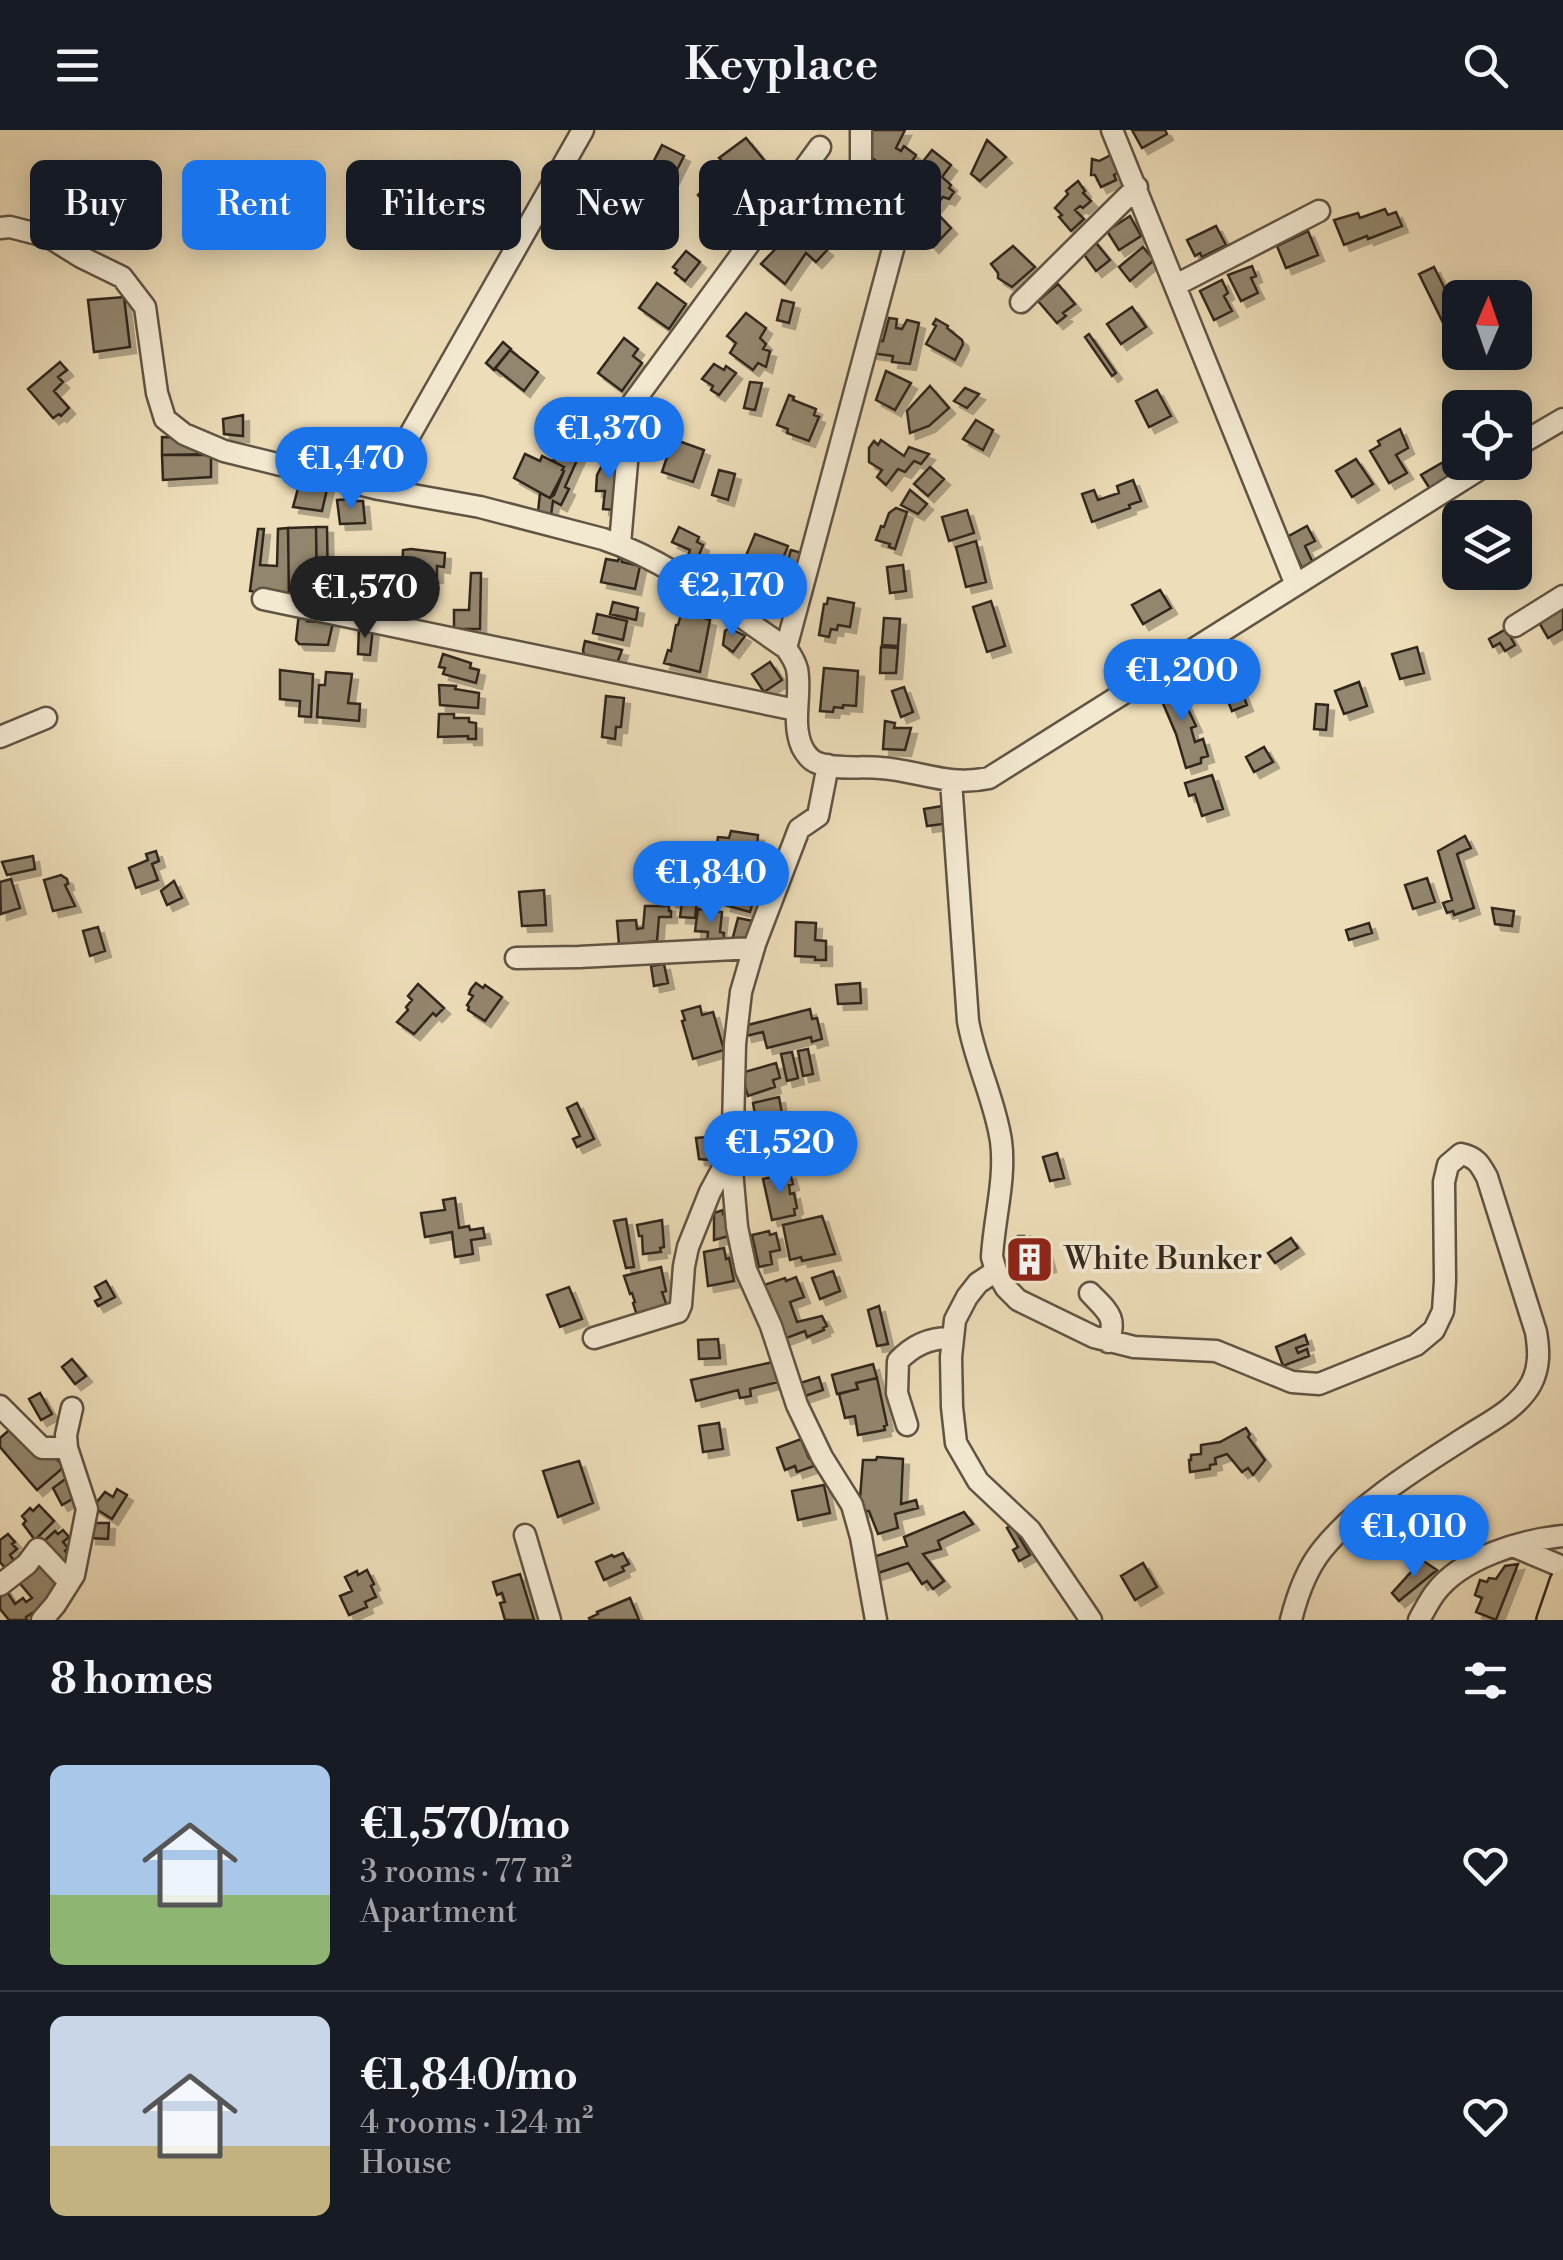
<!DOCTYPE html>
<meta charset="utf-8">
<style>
:root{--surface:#171b24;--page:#242831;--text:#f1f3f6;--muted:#9ea1a6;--line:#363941;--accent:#1a73e8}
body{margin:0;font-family:"Libre Bodoni",serif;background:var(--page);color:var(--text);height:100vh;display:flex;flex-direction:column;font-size:38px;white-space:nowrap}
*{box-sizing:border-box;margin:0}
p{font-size:32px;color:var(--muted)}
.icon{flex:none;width:55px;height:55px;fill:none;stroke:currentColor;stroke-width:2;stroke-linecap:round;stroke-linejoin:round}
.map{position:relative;height:1490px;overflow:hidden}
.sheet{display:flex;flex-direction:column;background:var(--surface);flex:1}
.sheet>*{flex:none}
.top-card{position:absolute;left:30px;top:30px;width:1000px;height:90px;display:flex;gap:20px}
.needle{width:65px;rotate:2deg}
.controls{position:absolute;left:1442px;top:150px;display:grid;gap:20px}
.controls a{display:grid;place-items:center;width:90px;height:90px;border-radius:15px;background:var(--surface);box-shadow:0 5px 25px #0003;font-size:50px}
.price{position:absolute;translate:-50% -85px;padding:0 22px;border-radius:35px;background:var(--accent);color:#fff;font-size:32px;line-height:65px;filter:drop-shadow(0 2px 5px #0008)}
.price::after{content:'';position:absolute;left:50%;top:60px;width:30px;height:22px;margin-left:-15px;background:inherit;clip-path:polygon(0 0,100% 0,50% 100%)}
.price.on{background:#222;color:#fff}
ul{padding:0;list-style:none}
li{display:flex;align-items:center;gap:30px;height:250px;padding:0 50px}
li+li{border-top:2px solid var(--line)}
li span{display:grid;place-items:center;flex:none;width:280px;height:200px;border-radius:15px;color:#555}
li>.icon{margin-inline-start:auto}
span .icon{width:120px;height:120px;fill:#fffc;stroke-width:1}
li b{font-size:42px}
h2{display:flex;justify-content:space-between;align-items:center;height:120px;padding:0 50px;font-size:42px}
.pill{padding:0 35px;border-radius:15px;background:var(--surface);box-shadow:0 5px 25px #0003;font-size:35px;line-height:90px}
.pill.on{background:var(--accent);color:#fff}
header{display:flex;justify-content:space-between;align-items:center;height:130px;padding:0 50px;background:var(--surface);font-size:45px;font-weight:600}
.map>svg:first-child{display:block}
.building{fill:#93866e;stroke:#32271d;stroke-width:2.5;filter:url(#shadow)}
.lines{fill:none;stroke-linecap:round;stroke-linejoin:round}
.minor-casing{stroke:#615444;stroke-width:25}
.major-casing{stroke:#32271d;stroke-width:30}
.minor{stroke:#f3e9d1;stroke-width:20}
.major{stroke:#edddb8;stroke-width:25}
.labels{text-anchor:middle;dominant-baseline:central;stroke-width:8;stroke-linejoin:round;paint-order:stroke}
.poi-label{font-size:32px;fill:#32271d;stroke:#f3e9d1;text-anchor:start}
</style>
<header><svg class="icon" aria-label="menu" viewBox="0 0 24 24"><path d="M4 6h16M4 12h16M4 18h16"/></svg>Keyplace<svg class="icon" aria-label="search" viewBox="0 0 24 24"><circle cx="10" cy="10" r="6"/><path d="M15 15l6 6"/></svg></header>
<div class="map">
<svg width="1563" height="1490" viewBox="0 0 1563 1490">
<defs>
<filter id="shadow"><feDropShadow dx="6" dy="6" stdDeviation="0" flood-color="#0004"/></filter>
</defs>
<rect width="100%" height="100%" fill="#edddb8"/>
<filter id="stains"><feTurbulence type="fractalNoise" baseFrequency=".002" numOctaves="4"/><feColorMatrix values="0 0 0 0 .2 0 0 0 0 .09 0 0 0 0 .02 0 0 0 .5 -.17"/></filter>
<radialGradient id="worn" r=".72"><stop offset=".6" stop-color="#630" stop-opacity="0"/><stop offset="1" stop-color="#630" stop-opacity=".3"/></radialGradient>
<path class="building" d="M869 0H905L896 18 901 21 904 16 916 25 908 38 899 42 889 52 882 46 886 39 871 27Z
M1132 0H1165L1167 4 1142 18Z
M746 8 764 30 740 49 719 28Z
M987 10 1006 27 980 51 971 44Z
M662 15 684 26 653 87 618 67 630 45 643 52Z
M932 20 951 35 942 47 951 55 949 58 954 62 949 69 943 67 933 79 951 98 933 117 913 96 922 84 918 81 920 79 913 74 904 85 888 71 903 51 914 59 929 40 921 34Z
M1113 24 1120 41 1114 45 1116 50 1101 57 1095 45H1091L1092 29 1099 31Z
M712 47 732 70 711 89 702 80 707 75 698 65 705 58 703 55Z
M1078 51 1085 61 1083 63 1091 71 1083 78 1080 76 1075 80 1084 89 1071 101 1059 87 1062 85 1055 78 1068 64 1066 61Z
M835 54 849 67 824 102 805 83Z
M732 70 739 77 717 97 711 89Z
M1385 79 1388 85 1396 82 1402 96 1368 109 1367 106 1344 115 1334 90 1358 83 1360 88Z
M1130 86 1141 106 1119 120 1107 101Z
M1216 96 1226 115 1202 127 1200 123 1195 126 1187 110Z
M788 100 796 102 811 115 815 110 827 120 816 132 806 123 785 154 761 134 782 112 779 110Z
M1308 101 1318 125 1286 138 1277 116Z
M1092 108 1110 130 1096 141 1080 119Z
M1013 116 1035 137 1012 157 998 148V143L991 134Z
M1143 117 1154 130 1130 151 1119 137Z
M686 121 700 132 685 151 675 143 677 140 673 137Z
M1252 136 1256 146 1251 148 1258 163 1241 171 1228 145Z
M1434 137 1460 189V222H1477L1478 225 1463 233 1419 144Z
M1222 150 1228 163 1224 166 1232 181 1214 190 1200 161Z
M657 153 686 174 669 199 639 178Z
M1058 154 1075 174 1063 183 1066 186 1057 193 1038 171Z
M124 167 130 217 94 222 88 170Z
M782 170 794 173 789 193 777 190Z
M1132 177 1146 197 1121 214 1107 194Z
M746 183 766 198 760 208 766 214 763 219 770 221 766 237 758 233 753 240 730 223 736 213 727 206Z
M889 188 897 189 896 198 902 199 907 190 919 193 910 234 892 232 893 226 871 223 875 210 883 211Z
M936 189 948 196 947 198 962 210 963 214 955 230 926 214 936 196 933 194Z
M1089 204 1116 243 1112 246 1085 207Z
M624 208 638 219 633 226 642 233 622 261 598 243Z
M503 212 511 219 494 240 486 233Z
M510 220 538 242 524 261 495 238Z
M60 232 67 240 58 247 63 252 54 261 69 278 61 286 59 284 53 288 28 259Z
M714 234 724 240 726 236 736 243 719 265 711 260 713 256 702 249Z
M886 241 911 253 895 280 876 270Z
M750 252 762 253 755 280 744 278Z
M930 256 949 278 929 296 910 303 907 281Z
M965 258 979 264 967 278 954 271Z
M1157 260 1171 286 1149 297 1136 271Z
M789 265 794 267 793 270 816 279 814 285 819 287 809 311 787 303 788 299 777 295Z
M243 285V306L224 304 223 289Z
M976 290 993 300 983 320 963 309Z
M1400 299 1408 318 1396 325 1407 343 1389 353 1370 321 1380 315 1378 311Z
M162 307 179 308 205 325H162Z
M673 309 704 320 693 352 662 342Z
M881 310 904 326 909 317 929 324 921 334 914 331 905 342 898 339 886 355 877 347 882 340 869 332V318L874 311 878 315Z
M569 313 582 319 565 357 569 359 561 375 553 371 551 385 538 382 540 363 550 368 554 365 564 341 562 340 564 337 551 330 554 331 557 325 562 328Z
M211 324V347L163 350 162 325Z
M525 324 540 331 542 326 564 337 562 340 564 341 550 368 514 348Z
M1457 324 1460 332 1467 341 1432 362 1421 345Z
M607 326 619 329 615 380 603 379 605 361H596L597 345Z
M1356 329 1373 354 1352 367 1336 341Z
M930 337 944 349 928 366 914 354Z
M719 340 735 344 728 370 712 365Z
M1133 350 1141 371 1129 375 1130 378 1092 392 1082 364 1094 360 1098 370 1119 363 1117 356Z
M300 351 328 355 322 381 293 377Z
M910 360 927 374 918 384 901 375Z
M355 369V371H363L365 393 340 394 337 370Z
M896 378 907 382 895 419 889 417 890 414 876 410 881 396 884 397 889 383Z
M967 380 974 403 949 411 942 387Z
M1307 396 1315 411 1305 416 1314 435 1303 440 1287 407Z
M316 397H327L328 457H317Z
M316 397 317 467 289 468 288 398Z
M679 397 699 407 697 412 703 415 697 430 688 426 690 420 672 412Z
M288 398 289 468 250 461 258 399H264L260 435 277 436 278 399Z
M755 404 788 416 772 456 753 451 751 456 736 450Z
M976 411 986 452 966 457 956 417Z
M411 419 445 423 444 437 437 436V447L402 445 403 420Z
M791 420 802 423 787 474 776 471Z
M619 428 622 429V432L640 436 635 459 601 452 606 429 618 431Z
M903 435 906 461 890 463 887 437Z
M369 442V472L348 473 347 443Z
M471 443H481L480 499H454V480H469Z
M1160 460 1171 478 1143 494 1132 475Z
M828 468 854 473 850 497 838 495 837 500 831 499 829 507 819 505 824 474H827Z
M991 471 1005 516 987 522 973 477Z
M613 472 638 478 636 490 610 484Z
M1563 474V499L1548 508 1537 489Z
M682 481 710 490 700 542 664 533 668 520 671 521 676 495H678Z
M299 483 307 484V491L318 492 319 485 334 488 328 515 299 514 296 510Z
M597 484 627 491 623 510 593 503Z
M884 488 900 489 898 516 882 515Z
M359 497 373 498 370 525 358 524Z
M729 498 745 506 733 522 723 515 725 501Z
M1506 499 1515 515 1505 521 1500 513 1493 517 1489 509Z
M585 511 622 520 616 536 585 529 583 520Z
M881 517 898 518 896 543H880Z
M1417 517 1424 543 1400 549 1392 524Z
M443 524 471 533 470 538 479 540 476 553 443 544 445 538 439 537Z
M770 532 782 550 764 562 752 544Z
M824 538 858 541 856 576 843 575V578L834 577 833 582 820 581Z
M280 540 313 544 311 587 299 586 300 571 280 569Z
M326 542 352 544 348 573 360 574 359 591 317 587 319 555H325Z
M1236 548 1247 575 1232 581 1221 553Z
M1174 549 1196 596 1191 598 1195 612 1203 609 1208 626 1201 628V633L1186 638 1176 604 1156 557Z
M1359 552 1367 576 1344 584 1335 561Z
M439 555 456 556 455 559 479 563 478 578 440 575Z
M904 557 913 582 901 587 892 561Z
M606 566 624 568 621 597H616L615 609 602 607Z
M1316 574 1328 575 1326 600 1314 599Z
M439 584H454V588H469V592L476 593V609H468V606L438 607Z
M885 591 895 593 894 598H911L905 620 883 619Z
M1264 617 1273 632 1254 642 1246 627Z
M1212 645 1223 679 1202 686 1195 664 1189 666 1185 653Z
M942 676 943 694 927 696 924 679Z
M731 701 758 705 755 737 723 736 724 721 716 720 718 707 729 708Z
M1465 706 1471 718 1457 724 1474 778 1454 785 1453 781 1447 783 1443 773 1452 770 1438 721Z
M156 721 159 731 152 734 158 750 136 758 129 738 148 730 146 724Z
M33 726 35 739 7 745 2 732Z
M647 735 666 736V745L695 749 694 770 697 771 695 788 680 787 682 773 670 771 671 762H645L644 736Z
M61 745 67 749 68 754 65 755 75 776 53 781 44 750Z
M1427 748 1435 772 1413 779 1405 755Z
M11 749 20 778 1 784 0 752Z
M174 751 182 768 167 775 161 761Z
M731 751 757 758 750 782 725 775Z
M544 760 546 795 522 796 519 762Z
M645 776H669V781H671V787H659L657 811 619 815 617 791 636 790 637 799 643 798Z
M1492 778 1514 781 1512 796 1495 794Z
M698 779 722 782 720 802 724 803 723 816 707 815 708 802 695 801Z
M738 788 753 791 751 811 735 814 733 807Z
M796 792 816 793 815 810 826 811V830H815V827L795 826Z
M1369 793 1372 803 1349 810 1346 800Z
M98 797 105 821 90 826 83 801Z
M664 834 668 853 654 856 651 836Z
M476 853 483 858 485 855 502 867 485 891 468 880 469 877 467 875 473 866 469 864 471 859Z
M860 853 861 873 838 874 836 855Z
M418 854 444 878 436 886 433 883 414 904 397 892 408 880 406 877 412 870 408 866Z
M700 876 702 885 713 882 724 920 693 929 682 891 685 890 682 881Z
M810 879 812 889 817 888 822 909 812 912 811 907 767 918 763 902 746 906 744 896Z
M808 919 813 944 803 946 798 921Z
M792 922 798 948 787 951 781 924Z
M776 933 780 948 773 950 775 957 748 966 741 943Z
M779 967 789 1022 762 1026 753 973Z
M577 973 594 1009 577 1017 573 1009 580 1006 567 978Z
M723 999 724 1016H721L722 1031 699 1029 696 1008 708 1007V1001Z
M1057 1023 1064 1048 1050 1051 1043 1027Z
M790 1043 793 1054 789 1055 790 1064 794 1063 797 1078 794 1079 795 1085 772 1090 763 1049Z
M455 1068 459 1098 469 1096 470 1100 483 1098 485 1108 471 1110 473 1124 455 1127 452 1102 425 1107 421 1083 445 1080 443 1070Z
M723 1080V1084L728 1083 729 1106 714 1110V1083Z
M822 1086 835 1124 802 1131 801 1127 790 1130 783 1095Z
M626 1089 634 1137 626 1138 614 1091Z
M662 1090 664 1117 660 1118 661 1122 643 1124 642 1106H639L637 1095Z
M769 1101 770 1105 776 1103 780 1120 770 1122 772 1134 759 1137 752 1105Z
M1018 1106H1024V1108L1030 1107 1034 1120 1045 1117 1050 1136 1025 1143 1024 1140 1013 1142 1008 1122 1016 1120Z
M1291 1108 1298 1118 1275 1133 1268 1123Z
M724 1118 726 1129 729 1128 734 1151 708 1156 704 1122Z
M661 1137 666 1161 662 1162 668 1179 638 1189 633 1173 635 1172 632 1163 630 1164 624 1146Z
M833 1141 840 1161 820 1169 812 1148Z
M796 1147 804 1167 790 1172 797 1192 822 1186 827 1196 823 1198 824 1200 807 1207 805 1201 784 1209 764 1155 785 1148 786 1151Z
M106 1151 115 1167 98 1176 95 1171 101 1168 95 1157Z
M569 1157 582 1189 560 1197 547 1165Z
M879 1176 888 1214 877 1216 868 1180Z
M1305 1205 1308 1214 1296 1218 1298 1223 1307 1219 1309 1226 1283 1236 1276 1217Z
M718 1209 720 1228 699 1229 698 1210Z
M72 1229 86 1246 75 1254 62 1237Z
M773 1232 778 1252 750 1259 751 1266 740 1268 738 1260 696 1271 691 1250Z
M873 1234 877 1248 856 1253 858 1259 837 1264 832 1245Z
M819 1247 823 1260 802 1267 797 1254Z
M877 1248 887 1295 884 1296 885 1300 858 1305 855 1286 845 1288 839 1264 858 1259 856 1253Z
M40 1263 52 1284 41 1290 29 1269Z
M719 1293 723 1319 703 1322 699 1296Z
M16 1294 49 1321 64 1337 37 1360 0 1317V1308Z
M1246 1298 1250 1304 1248 1307 1265 1330 1253 1345 1248 1338 1242 1342 1227 1324 1215 1328 1216 1334 1210 1335V1339L1190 1342 1189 1330H1191V1325L1201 1324V1315L1220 1312Z
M801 1309 809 1328 813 1326 817 1335 797 1342 795 1336 785 1340 777 1318Z
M877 1327 903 1329 901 1374 916 1370 918 1378 895 1384 898 1398 878 1404 869 1381H859L863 1330H876Z
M579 1331 593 1373 558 1387 543 1341Z
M68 1347 79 1365 62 1375 53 1358Z
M824 1355 830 1383 798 1390 792 1361Z
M117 1359 127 1365 112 1389 93 1377 105 1362 113 1367Z
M39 1375 54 1391 35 1410 23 1394 26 1391 22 1386 30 1378 33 1381Z
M964 1382 973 1394 938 1411 941 1419 923 1424 944 1451 933 1459 927 1451 922 1454 908 1433 875 1444 873 1427 907 1416 904 1407Z
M91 1393H109L108 1409 90 1408Z
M1012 1395 1030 1425 1019 1431 1013 1420 1018 1417 1007 1398Z
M63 1400 69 1407 63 1412 68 1418 65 1421 71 1427 63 1434 44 1411 55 1401 58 1404Z
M8 1404 15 1412 12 1414 17 1419 10 1425 15 1432 6 1439 0 1432V1410Z
M623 1423 629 1434 622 1437 624 1441 604 1450 596 1432 612 1425 614 1427Z
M41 1430 62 1454 43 1473 45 1475 26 1487 27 1490H9L0 1479V1460L4 1457 15 1474 23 1468 26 1472 32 1468 17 1450Z
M1422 1430 1437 1440 1399 1471 1392 1463Z
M1143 1433 1157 1457 1135 1470 1121 1446Z
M1518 1434 1496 1490 1476 1482 1482 1468 1475 1465 1480 1450 1487 1452 1489 1448 1496 1449 1505 1436Z
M367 1440 374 1454 371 1456 376 1467 365 1472 367 1477 349 1485 340 1466 352 1461 345 1447 357 1441 358 1445Z
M520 1444 534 1490H505L500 1473 505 1472 502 1463 497 1465 493 1452Z
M630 1468 639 1490H590L589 1488 598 1484 597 1482Z"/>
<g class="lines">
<defs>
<path id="minor" d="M1112 0 1296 455
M0 98 10 97 49 107 81 127 122 147 145 177 157 263 165 289 184 304 224 321 379 359 480 377 603 409C670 431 728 479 786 518 791 525 795 531 797 539 802 564 791 592 802 617 805 623 811 631 818 633 834 640 863 636 881 638 921 641 948 657 989 648L1491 332
M1176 155 1319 81
M1021 172 1137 57
M1515 317 1563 289
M379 359 583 0
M620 414 632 274 820 17
M263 469 796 580
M1515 496 1563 466
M786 518 900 93 861 52V0
M0 607 46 588
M828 635 818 686 799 699 755 814 741 862 735 914 732 1040 737 1097 746 1140 771 1196 797 1275 822 1327 852 1375 861 1407 876 1490
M951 651 968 891C975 932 995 970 1001 1011 1006 1049 994 1089 992 1127L996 1141 1006 1158 1018 1170 1094 1207 1134 1217 1216 1221 1292 1252 1319 1254 1416 1215 1434 1200 1443 1181 1445 1151 1444 1052 1448 1035 1461 1024C1476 1027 1480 1034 1487 1047L1536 1202C1539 1220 1540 1237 1531 1254 1517 1279 1489 1292 1466 1307 1416 1339 1360 1373 1322 1420 1306 1440 1297 1466 1291 1490
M516 828 579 827 754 818
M996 1141 978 1153 967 1167 955 1190 951 1227 952 1277 956 1313 978 1351 1030 1400 1091 1490
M1090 1163C1107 1181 1118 1187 1108 1212
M594 1208 678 1182 681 1175 684 1136 688 1117 710 1062 729 1027
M0 1276 42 1318H67
M907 1295 897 1263 898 1231C913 1215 930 1207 952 1208
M525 1405 550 1490
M1513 1416 1563 1437
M0 1455 27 1434 38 1419 69 1452
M42 1490 55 1475 74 1445 87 1379 67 1318 66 1305 72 1278
M1419 1490C1424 1481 1429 1471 1435 1463 1461 1428 1521 1410 1563 1406"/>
<path id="major" d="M1550 1490 1563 1452"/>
</defs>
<use href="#minor" class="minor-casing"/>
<use href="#major" class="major-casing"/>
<use href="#minor" class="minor"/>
<use href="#major" class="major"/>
</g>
<defs>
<symbol id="building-square" viewBox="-11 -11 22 22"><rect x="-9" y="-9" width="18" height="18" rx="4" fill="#8f2418" stroke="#f3e9d1"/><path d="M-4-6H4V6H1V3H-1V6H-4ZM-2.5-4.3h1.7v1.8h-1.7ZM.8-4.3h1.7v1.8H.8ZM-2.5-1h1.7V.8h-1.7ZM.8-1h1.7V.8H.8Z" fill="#fff"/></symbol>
</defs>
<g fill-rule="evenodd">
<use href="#building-square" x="1002" y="1102" width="55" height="55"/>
</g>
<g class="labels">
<g class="poi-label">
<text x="1064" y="1129">White Bunker</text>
</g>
</g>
<rect width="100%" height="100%" filter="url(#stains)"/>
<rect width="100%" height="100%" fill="url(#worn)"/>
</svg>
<div class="controls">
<a><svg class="needle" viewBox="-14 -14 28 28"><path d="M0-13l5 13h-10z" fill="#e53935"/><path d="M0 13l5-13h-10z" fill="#9ea1a6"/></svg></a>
<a><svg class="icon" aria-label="locate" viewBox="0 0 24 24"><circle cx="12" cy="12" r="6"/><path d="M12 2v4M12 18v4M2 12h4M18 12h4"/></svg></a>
<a><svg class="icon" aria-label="layers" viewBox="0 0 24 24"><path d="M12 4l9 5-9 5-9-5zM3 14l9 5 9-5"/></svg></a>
</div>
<b class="price" style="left:609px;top:352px">€1,370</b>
<b class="price" style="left:351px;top:382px">€1,470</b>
<b class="price" style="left:732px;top:509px">€2,170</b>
<b class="price on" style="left:365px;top:511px">€1,570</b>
<b class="price" style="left:1182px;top:594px">€1,200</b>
<b class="price" style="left:711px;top:796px">€1,840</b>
<b class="price" style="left:780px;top:1066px">€1,520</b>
<b class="price" style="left:1414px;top:1450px">€1,010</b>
<div class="top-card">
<a class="pill">Buy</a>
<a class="pill on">Rent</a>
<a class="pill">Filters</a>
<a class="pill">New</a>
<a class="pill">Apartment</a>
</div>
</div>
<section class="sheet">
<h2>8 homes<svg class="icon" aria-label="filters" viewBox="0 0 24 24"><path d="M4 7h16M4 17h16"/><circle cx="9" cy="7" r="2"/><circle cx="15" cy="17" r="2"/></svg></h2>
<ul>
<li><span style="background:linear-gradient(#a9c7e8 65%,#8fb573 0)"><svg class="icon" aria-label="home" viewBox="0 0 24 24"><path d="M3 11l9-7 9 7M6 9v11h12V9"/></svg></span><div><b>€1,570/mo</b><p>3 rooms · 77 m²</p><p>Apartment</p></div><svg class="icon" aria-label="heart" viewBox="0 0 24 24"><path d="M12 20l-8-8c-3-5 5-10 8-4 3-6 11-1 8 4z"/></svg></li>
<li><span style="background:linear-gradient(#c9d6e8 65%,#c2b280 0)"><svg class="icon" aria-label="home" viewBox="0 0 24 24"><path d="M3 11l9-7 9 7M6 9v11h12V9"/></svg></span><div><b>€1,840/mo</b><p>4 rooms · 124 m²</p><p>House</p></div><svg class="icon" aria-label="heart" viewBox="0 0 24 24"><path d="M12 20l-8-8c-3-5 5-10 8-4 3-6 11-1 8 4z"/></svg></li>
</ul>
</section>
